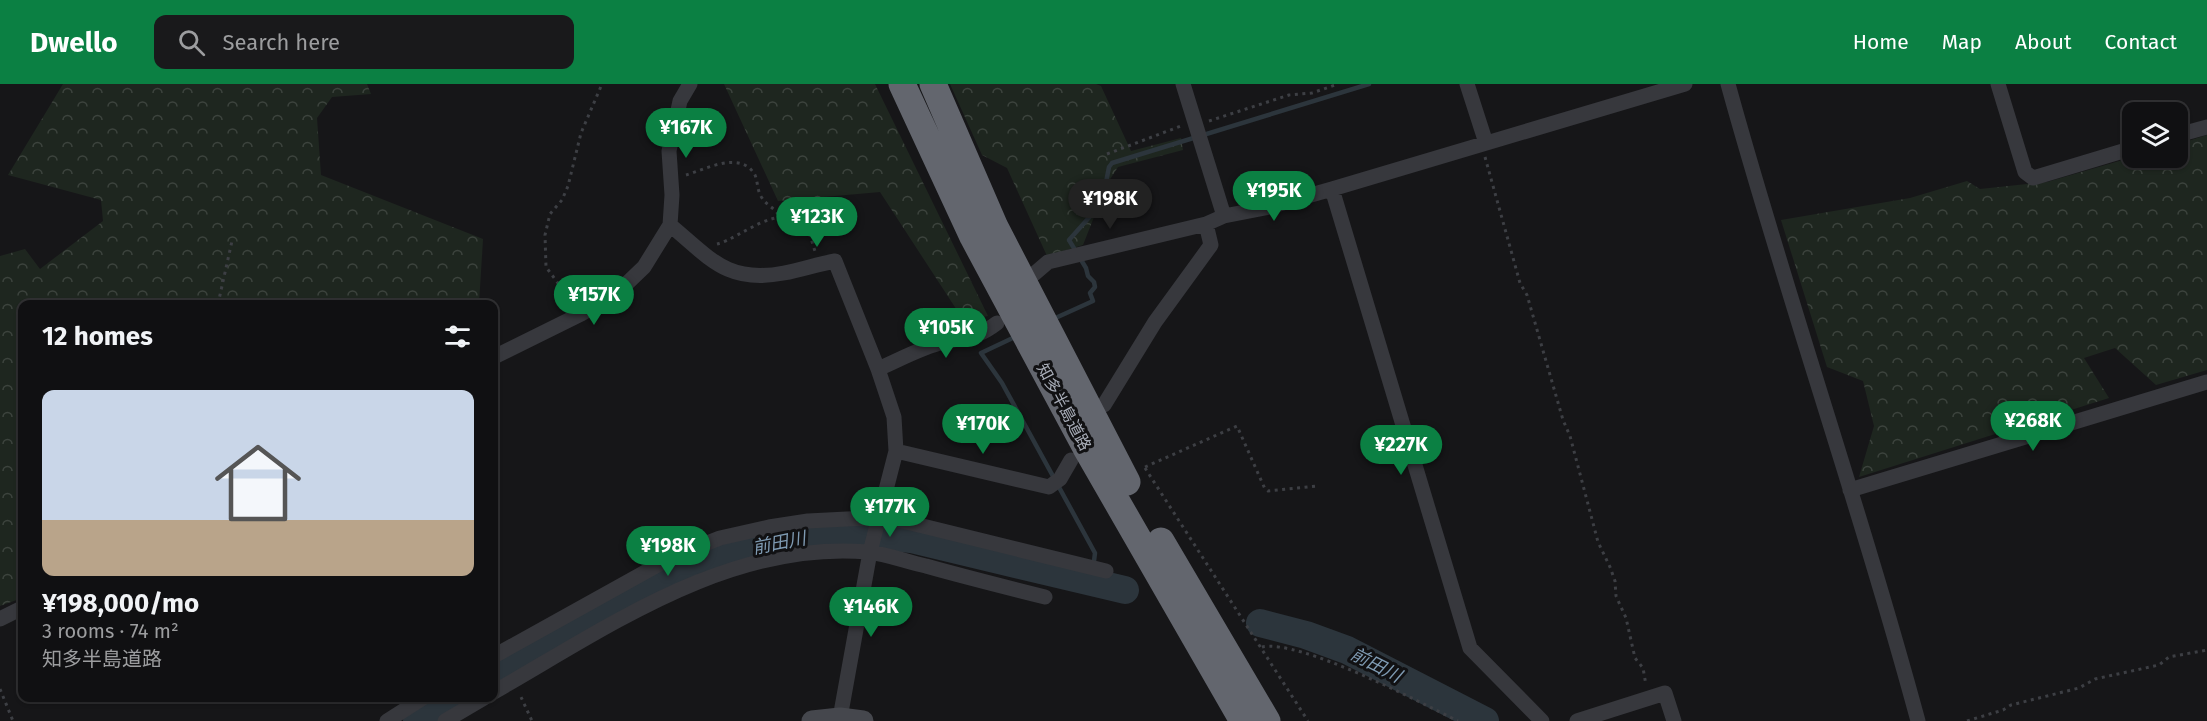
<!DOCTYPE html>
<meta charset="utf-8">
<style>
:root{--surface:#101012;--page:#19191b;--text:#f1f3f6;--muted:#9c9d9f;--line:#303032;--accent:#0b8043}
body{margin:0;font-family:"Fira Sans","Noto Sans JP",sans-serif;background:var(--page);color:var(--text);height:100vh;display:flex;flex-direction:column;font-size:22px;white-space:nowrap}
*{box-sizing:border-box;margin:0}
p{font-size:20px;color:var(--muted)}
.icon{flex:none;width:33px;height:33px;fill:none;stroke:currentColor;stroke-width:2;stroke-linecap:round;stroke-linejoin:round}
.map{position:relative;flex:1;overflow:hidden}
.sheet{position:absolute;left:18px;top:216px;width:480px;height:402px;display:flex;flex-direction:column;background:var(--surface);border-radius:12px;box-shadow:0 2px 4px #0004,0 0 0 2px var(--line)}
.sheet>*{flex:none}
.buttons{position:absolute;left:2122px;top:18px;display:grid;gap:12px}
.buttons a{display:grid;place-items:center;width:66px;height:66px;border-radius:12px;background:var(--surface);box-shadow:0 2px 4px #0004,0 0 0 2px var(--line);font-size:30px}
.price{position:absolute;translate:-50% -51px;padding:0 14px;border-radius:21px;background:var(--accent);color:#fff;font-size:20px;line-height:39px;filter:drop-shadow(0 2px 3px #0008)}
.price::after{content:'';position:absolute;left:50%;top:36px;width:18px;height:14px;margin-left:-9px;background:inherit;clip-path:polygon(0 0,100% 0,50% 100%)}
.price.current{background:#222;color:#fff}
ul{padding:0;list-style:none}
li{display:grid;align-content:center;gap:12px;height:318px;padding:0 24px}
li span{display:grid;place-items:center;height:186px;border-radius:12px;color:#555}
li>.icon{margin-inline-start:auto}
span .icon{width:108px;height:108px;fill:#fffc;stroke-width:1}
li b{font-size:26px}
h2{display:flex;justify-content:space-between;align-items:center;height:72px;padding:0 24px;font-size:26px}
header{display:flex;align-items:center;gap:36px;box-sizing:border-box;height:84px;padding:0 30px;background:var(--accent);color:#fff}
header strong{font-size:28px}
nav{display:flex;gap:33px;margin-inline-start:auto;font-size:21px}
.search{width:420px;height:54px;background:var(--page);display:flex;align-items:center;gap:15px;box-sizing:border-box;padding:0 21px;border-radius:12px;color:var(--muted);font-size:22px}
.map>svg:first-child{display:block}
.forest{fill:url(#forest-crowns)}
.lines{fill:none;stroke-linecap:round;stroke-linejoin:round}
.stream{stroke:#2c353c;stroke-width:4.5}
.river{stroke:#2c353c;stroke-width:28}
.path{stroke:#3d3f44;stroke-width:3;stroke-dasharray:3 4.5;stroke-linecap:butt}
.minor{stroke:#37383d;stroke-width:15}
.secondary{stroke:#45474d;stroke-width:21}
.motorway{stroke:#63666e;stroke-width:27}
.labels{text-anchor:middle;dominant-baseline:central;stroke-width:6;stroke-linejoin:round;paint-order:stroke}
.street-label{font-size:16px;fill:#a8adb8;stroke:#111113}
.water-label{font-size:18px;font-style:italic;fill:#7f9bb3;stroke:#111113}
</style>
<header>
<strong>Dwello</strong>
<div class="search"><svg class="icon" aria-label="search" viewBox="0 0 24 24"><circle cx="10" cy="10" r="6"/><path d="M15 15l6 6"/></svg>Search here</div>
<nav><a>Home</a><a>Map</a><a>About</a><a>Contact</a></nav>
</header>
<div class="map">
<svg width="2207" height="637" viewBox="0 0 2207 637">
<defs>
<pattern id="forest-crowns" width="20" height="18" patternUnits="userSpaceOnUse" patternTransform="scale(1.5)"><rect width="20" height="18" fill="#1e261f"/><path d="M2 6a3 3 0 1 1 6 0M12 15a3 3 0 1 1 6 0" fill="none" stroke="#3c433d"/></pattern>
</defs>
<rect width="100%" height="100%" fill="#161618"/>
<path class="forest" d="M63 0H367L371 10 332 13 317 34 321 91 483 155 479 220H22V514L0 522V172L25 165 40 185 103 137 101 116 8 91Z
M724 0H875L988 232 964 237 880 108 778 117Z
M950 0H1096L1101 2 1131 67 1181 54 1183 66 1118 83 1107 100 1083 161 1047 172 1007 84 982 71Z
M2207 51V286L2156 301 2115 264 2084 274 2109 314 1859 393 1874 342 1863 297 1827 283 1781 136 1910 114 1967 97 1980 105 2047 98 2133 73 2178 74V60Z"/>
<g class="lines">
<path class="stream" d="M1051 236 1093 217 1090 209 1095 203 1094 198 1088 192 1086 184 1069 156 1102 119 1109 83 1112 79 1369 0
M1017 252 981 269 1002 299 1095 469 1094 477"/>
<path class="river" d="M1260 539 1306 551 1347 566 1485 637
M494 591 654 501 692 483 732 468 815 452 867 450 911 455 1125 506
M417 637 455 614"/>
<path class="path" d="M1209 37 1289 11 1312 9 1338 0
M1107 70 1181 42
M1485 73 1520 199 1527 211 1563 336 1570 352 1598 458 1610 483 1615 497 1616 512 1626 534 1635 574 1643 584 1646 601
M686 91C706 85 741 66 755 91 758 98 757 107 762 114 767 122 776 124 780 134
M717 160C741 154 779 117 804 141 810 147 812 159 815 167
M572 218 546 183 545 151 550 130 562 116 568 102 581 49 602 0
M218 220 232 157
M1145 383 1237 342 1265 405 1268 407 1317 402
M1145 384 1308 637
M1262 563C1300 555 1419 618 1458 637
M0 605 13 637
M521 613 532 637
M1967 637 2003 626 2011 621 2079 604 2095 595 2159 581 2169 573 2207 566"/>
<path class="minor" d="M1183 0 1224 132
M1467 0 1486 59
M1728 0C1787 214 1860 423 1918 637
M1998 0 2025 88 2033 94 2133 64
M2178 51 2207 43
M1332 105 1470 564 1542 637
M670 141C710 174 727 200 784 189 801 186 818 180 835 177L878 285 894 333 896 367 870 468 840 634
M1034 190 1048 178 1206 140 1224 132 1265 124 1332 105 1685 0
M494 273 581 230 620 206 644 183 670 141 672 111 669 67 680 17 690 0
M878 285C899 276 922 263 944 258 968 252 976 255 997 239
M1104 321 1155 238 1211 161 1206 140
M896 367 1049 403 1060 395 1071 376
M1850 406 2207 298
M0 535 22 524
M494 572 674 472 720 454 769 443 808 437 886 433 1106 487
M494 608C608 543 730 456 868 468 887 470 907 478 926 482 965 493 1005 503 1045 513
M387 637 423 614
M445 637 484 614
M1577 637 1665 609 1674 637"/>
<path class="secondary" d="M812 637 840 634 863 637"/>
<path class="motorway" d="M902 0 973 153 1086 364 1243 637
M933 0 995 143 1127 398
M1161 457 1267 637"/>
</g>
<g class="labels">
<g class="street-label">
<text transform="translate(1064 323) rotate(62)">知多半島道路</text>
</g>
<g class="water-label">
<text transform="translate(779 459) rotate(-11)">前田川</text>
<text transform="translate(1376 581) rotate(27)">前田川</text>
</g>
</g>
</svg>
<div class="buttons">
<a><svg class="icon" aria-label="layers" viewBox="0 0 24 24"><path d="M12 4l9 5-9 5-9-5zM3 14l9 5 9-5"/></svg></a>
</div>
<b class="price" style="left:686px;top:75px">¥167K</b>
<b class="price" style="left:1274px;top:138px">¥195K</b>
<b class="price current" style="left:1110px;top:146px">¥198K</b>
<b class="price" style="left:817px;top:164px">¥123K</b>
<b class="price" style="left:594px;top:242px">¥157K</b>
<b class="price" style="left:946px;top:275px">¥105K</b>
<b class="price" style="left:2033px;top:368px">¥268K</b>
<b class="price" style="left:983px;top:371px">¥170K</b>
<b class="price" style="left:1401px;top:392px">¥227K</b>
<b class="price" style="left:890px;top:454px">¥177K</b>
<b class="price" style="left:668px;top:493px">¥198K</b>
<b class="price" style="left:871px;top:554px">¥146K</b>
<section class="sheet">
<h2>12 homes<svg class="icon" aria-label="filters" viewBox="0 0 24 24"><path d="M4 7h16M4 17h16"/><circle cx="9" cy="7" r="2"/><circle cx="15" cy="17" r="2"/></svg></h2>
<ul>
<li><span style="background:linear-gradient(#c9d6e8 70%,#b9a48a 0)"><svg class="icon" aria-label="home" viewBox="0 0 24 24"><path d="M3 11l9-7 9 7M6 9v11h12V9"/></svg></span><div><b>¥198,000/mo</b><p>3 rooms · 74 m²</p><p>知多半島道路</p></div></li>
</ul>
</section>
</div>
